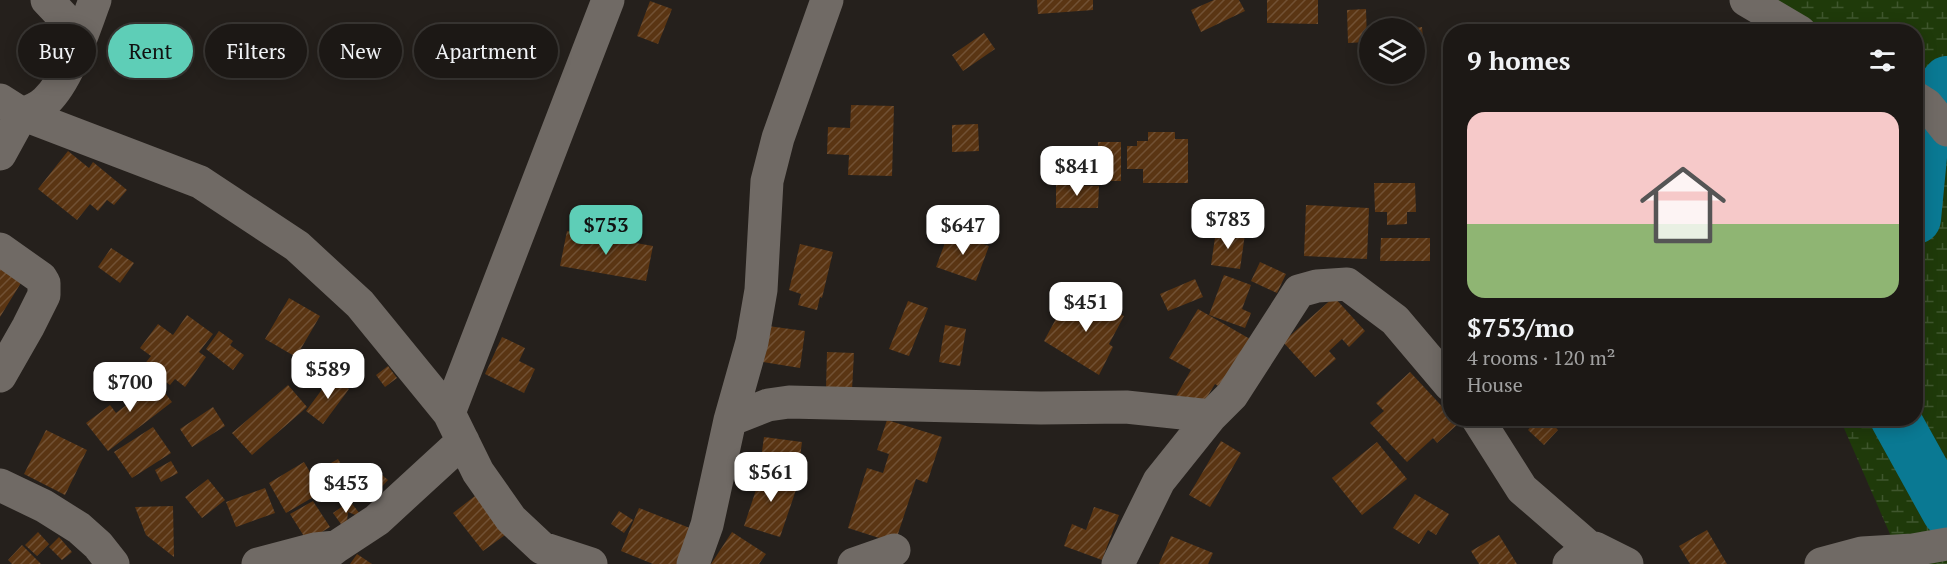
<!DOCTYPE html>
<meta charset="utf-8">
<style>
:root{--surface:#1c1815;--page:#25211e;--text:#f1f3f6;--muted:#a0a0a0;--line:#3a3734;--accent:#5eceb7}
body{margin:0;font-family:"PT Serif",serif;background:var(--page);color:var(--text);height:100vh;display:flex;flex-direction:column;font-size:22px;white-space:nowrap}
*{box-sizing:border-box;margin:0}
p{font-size:20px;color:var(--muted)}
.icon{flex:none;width:33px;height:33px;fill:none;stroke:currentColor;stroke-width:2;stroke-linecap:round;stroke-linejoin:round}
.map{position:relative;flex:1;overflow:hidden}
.panel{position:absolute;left:1443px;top:24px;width:480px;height:402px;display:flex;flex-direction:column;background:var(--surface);border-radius:24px;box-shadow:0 3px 15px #0003,0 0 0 2px var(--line)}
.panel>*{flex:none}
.banner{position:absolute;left:18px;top:24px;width:570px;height:54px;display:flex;gap:12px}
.buttons{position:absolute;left:1359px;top:18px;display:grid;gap:12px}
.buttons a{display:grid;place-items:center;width:66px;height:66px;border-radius:50%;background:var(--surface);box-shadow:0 3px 15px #0003,0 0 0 2px var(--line);font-size:30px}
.price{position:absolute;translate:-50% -51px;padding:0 14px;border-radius:12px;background:#fff;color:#222;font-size:20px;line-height:39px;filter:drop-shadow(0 2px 3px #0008)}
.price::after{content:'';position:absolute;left:50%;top:36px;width:18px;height:14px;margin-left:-9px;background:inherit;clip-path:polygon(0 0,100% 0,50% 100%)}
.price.active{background:var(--accent);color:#111}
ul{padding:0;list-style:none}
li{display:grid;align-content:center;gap:12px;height:318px;padding:0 24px}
li span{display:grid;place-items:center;height:186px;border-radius:18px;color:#555}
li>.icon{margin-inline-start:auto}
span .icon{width:108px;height:108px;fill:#fffc;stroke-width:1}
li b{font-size:26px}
h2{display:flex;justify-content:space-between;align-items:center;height:72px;padding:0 24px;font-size:26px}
.chip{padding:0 21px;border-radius:27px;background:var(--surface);box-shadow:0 3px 15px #0003,0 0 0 2px var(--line);font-size:21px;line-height:54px}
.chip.active{background:var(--accent);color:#111}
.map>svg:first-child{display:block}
.wetland{fill:url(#wetland-marsh)}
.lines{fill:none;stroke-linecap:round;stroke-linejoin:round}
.river{stroke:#0a7993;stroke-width:50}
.building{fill:url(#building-hatch)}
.minor{stroke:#706a65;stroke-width:33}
</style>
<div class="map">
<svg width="1947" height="564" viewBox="0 0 1947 564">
<defs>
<pattern id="wetland-marsh" width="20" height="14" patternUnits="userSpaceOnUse" patternTransform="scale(1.5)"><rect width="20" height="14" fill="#1f3a0a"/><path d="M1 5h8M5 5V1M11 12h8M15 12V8" fill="none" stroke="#3f562d"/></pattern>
<pattern id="building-hatch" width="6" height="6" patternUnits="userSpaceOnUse" patternTransform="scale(1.5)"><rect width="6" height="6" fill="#5a3513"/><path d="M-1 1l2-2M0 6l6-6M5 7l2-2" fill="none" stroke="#715134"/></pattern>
</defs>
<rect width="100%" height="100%" fill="#25201c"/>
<path class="wetland" d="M1776 0H1947V564H1903L1840 419 1916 418V32H1772Z"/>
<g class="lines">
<path class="river" d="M1916 219 1927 105 1947 81
M1895 418 1947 512"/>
</g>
<path class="building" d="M1037 0H1093V10L1038 14Z
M1214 0H1239L1245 11 1201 32 1191 10Z
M1267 0H1318V24L1267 23Z
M650 1 672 9 658 44 637 36Z
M1366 9 1367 42 1348 43 1347 10Z
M1422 27 1425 60 1414 61V28Z
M984 33 995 49 963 71 952 55Z
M851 105 894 106 892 176 848 175 849 155 827 154 828 127 850 128Z
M978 124 979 151 952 152V125Z
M1148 132H1175V139H1188V183H1143V169H1127V146H1137V141H1148Z
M1098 142H1121V181H1098Z
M68 151 89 168 93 162 127 190 114 205 107 200 98 211 90 204 77 220 38 189Z
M1374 183H1415L1416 212H1407V224L1387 225V212H1375Z
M1056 185 1099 186 1098 208H1056Z
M1306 205 1369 208 1367 259 1304 256Z
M954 210 986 222 980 238 948 226Z
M567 231 653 246 646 281 560 266Z
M1216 231 1245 234 1240 269 1211 265Z
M949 232 989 246 976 281 936 267Z
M1381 238H1430V261H1380Z
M800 244 833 252 822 298 820 297 817 310 798 305 801 294 789 290Z
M111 248 134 263 120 283 98 267Z
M0 257 27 273 0 317Z
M1260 262 1286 274 1277 293 1251 281Z
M1224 275 1251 285 1242 309 1251 313 1245 328 1209 315Z
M1195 279 1203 297 1168 311 1160 294Z
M1082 294 1124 316 1109 344 1113 347 1099 375 1044 341 1059 313 1069 318Z
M1334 297 1365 331 1349 347 1342 339 1329 351 1336 359 1315 377 1283 342Z
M289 298 320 316 296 357 265 339Z
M908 301 928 308 909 356 889 349Z
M1198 309 1250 339 1221 388 1215 384 1198 412 1175 398 1191 370 1169 358Z
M187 315 213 334 199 352 206 357 185 387 175 379 170 385 143 366 151 356 140 348 158 324 173 335Z
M945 325 966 329 960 366 939 362Z
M768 326 805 331 800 368 763 362Z
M219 331 233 341 230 345 244 355 233 370 206 349Z
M502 337 525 348 519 361 535 369 524 393 485 374Z
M827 352 854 353 852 390 826 389Z
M388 366 397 378 385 387 376 375Z
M1410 372 1450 415V418H1454L1459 423 1437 443 1433 438 1407 462 1370 423 1384 411 1376 403Z
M150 374 172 402 108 451 86 423 110 405 116 413 133 400 127 392Z
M332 376 349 389 323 424 306 411Z
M288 385 307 407 252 455 232 433Z
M213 407 225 426 192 447 180 429Z
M1538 418H1547L1558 430 1544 445 1528 430Z
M887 420 942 437 927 483 916 479 895 543 848 528 867 468 883 473 889 454 877 450Z
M153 427 171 453 132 478 114 452Z
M46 430 87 450 65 495 24 474Z
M764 437 802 442 798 472 760 466Z
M1221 441 1241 453 1210 507 1189 495Z
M1377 442 1407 479 1362 515 1332 478Z
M338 459 345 471 331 479 324 467Z
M171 461 178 473 161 482 155 470Z
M304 462 322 492 286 513 269 483Z
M368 463 388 480 373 496 354 479Z
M763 469 799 481 780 537 744 526Z
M208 479 225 500 202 518 185 497Z
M265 488 275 513 236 527 226 502Z
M1415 494 1449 514 1436 535 1428 530 1419 544 1393 528Z
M475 496 505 535 483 551 453 513Z
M313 501 330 527 307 541 290 514Z
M350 501 363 518 348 512 346 531 333 513Z
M173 506 174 557 146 535 135 507Z
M1094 507 1119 515 1102 560 1064 546 1072 524 1086 530Z
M639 508 700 532 687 564H653L621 551Z
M619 511 633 520 624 533 611 524Z
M1707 530 1727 564H1690L1679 546Z
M38 532 49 544 37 556 25 545Z
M732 532 766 554 759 564H711Z
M1499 535 1517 564H1479L1471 551Z
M1171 536 1213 553 1208 564H1159Z
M59 537 72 552 62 560 49 547Z
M22 545 41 564H12L8 560Z
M357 554 372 564H350Z"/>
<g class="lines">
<path class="minor" d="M47 0 64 18 79 42
M1746 0 1800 32
M1916 98 1927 105 1947 130
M0 100 22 114 200 182 297 246 360 304 449 413 478 472 511 519 542 548 591 564
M0 154 22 114C31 111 39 108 46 101 69 79 84 29 95 0
M0 249 41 278 44 283V295L28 327 0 376
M449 413 608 0
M1477 418 1522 489 1590 548
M730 420 768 405 789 402 1041 408 1126 407 1211 416
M0 485 44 506 79 528 98 545 113 564
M258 564 315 549 336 547
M314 564 336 547 377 520 463 441
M693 564 707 525 730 420 752 342 761 290 767 181 778 138 827 0
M854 564 894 550
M1118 564 1159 481 1211 416 1232 395 1299 291 1317 286 1347 284 1395 320 1450 385
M1569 564 1584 551 1595 548 1627 564
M1821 564 1862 553 1913 550 1947 544"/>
</g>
</svg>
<div class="buttons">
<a><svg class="icon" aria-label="layers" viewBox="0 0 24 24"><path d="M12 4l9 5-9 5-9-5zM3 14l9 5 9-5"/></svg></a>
</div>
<b class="price" style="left:1077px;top:197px">$841</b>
<b class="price" style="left:1228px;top:250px">$783</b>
<b class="price active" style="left:606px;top:256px">$753</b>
<b class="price" style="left:963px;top:256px">$647</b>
<b class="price" style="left:1086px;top:333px">$451</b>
<b class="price" style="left:328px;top:400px">$589</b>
<b class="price" style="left:130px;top:413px">$700</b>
<b class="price" style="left:771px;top:503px">$561</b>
<b class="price" style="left:346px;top:514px">$453</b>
<div class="banner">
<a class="chip">Buy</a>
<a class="chip active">Rent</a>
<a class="chip">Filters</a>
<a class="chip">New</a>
<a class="chip">Apartment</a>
</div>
<section class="panel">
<h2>9 homes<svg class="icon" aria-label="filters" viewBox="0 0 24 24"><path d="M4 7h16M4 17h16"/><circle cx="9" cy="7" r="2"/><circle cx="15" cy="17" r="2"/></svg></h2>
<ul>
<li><span style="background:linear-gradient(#f6c9c9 60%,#8fb573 0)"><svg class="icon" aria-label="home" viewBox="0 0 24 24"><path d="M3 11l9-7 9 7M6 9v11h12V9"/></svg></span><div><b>$753/mo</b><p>4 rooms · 120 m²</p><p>House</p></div></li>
</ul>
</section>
</div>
